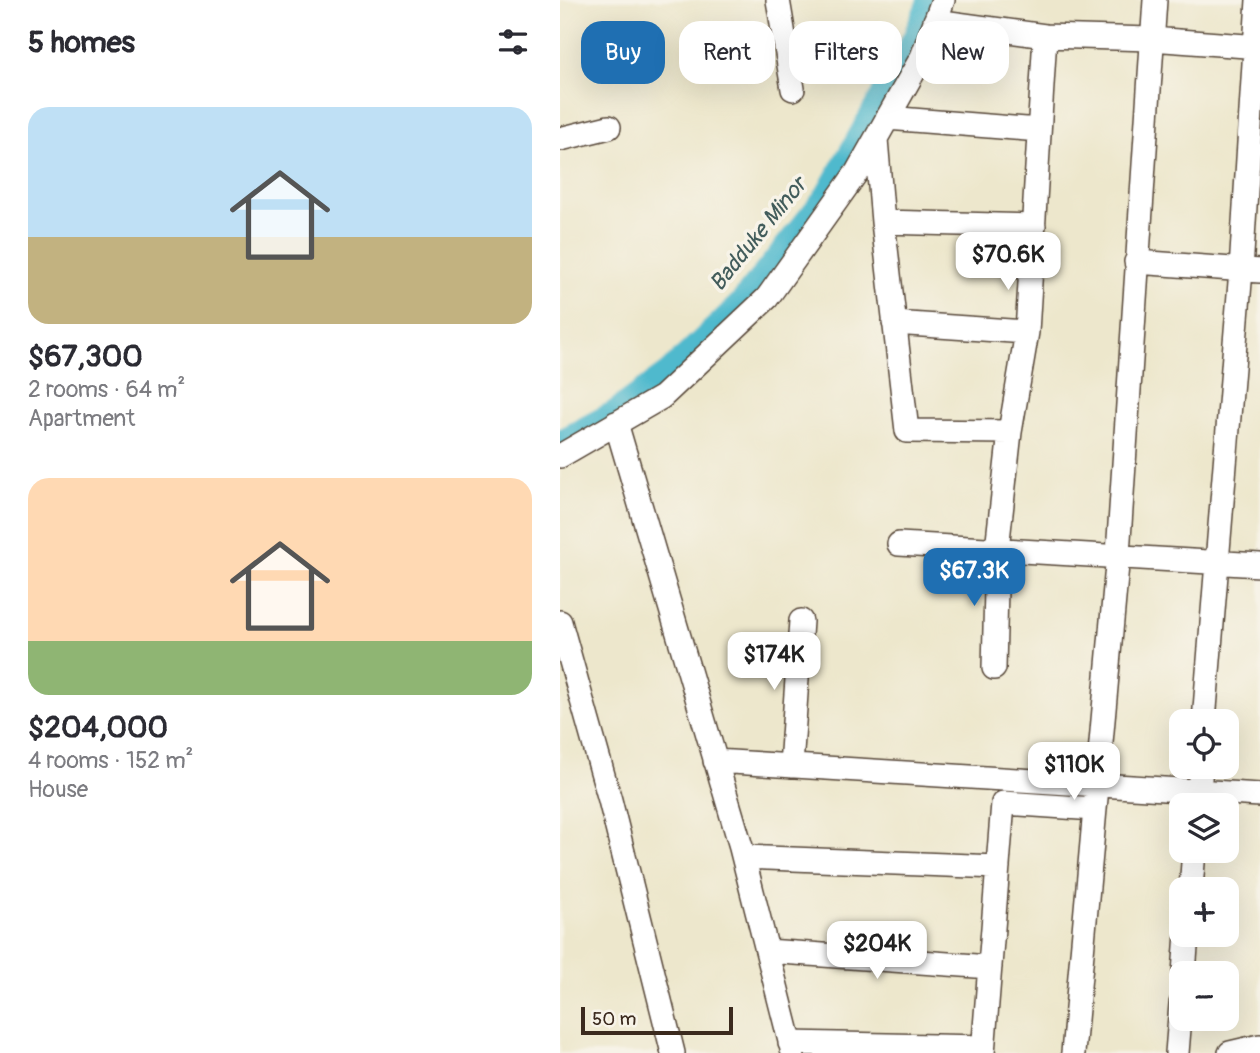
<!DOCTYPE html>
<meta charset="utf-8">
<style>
:root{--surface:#fff;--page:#f7f7f7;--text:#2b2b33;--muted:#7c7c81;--accent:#1f6fb2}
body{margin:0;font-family:Pangolin,sans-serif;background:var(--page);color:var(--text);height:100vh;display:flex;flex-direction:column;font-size:26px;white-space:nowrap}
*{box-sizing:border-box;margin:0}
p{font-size:23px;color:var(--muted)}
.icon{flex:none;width:38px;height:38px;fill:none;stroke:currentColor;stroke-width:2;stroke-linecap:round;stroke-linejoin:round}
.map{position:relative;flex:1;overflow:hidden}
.details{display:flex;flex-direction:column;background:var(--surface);width:560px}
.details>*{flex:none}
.guide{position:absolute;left:21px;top:21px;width:574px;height:63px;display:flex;gap:14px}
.controls{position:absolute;left:609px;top:709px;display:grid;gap:14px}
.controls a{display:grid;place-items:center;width:70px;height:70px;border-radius:14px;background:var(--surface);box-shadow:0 7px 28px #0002;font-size:35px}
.scale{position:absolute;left:21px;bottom:18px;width:152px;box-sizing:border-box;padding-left:7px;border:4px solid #3b2a1e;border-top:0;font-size:19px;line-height:24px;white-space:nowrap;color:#3b2a1e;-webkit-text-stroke:5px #f7f3e8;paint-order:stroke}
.price{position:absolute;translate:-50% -60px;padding:0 16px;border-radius:14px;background:#fff;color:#222;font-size:23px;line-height:46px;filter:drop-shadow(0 2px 4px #0008)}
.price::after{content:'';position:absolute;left:50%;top:42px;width:21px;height:16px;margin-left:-10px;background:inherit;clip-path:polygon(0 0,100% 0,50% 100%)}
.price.on{background:var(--accent);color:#fff}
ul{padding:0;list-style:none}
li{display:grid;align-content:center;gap:14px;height:371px;padding:0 28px}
li span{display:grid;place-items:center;height:217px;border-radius:21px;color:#555}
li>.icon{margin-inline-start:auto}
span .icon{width:126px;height:126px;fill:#fffc;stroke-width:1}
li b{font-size:30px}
h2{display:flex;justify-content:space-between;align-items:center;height:84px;padding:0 28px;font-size:30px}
.tag{padding:0 24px;border-radius:21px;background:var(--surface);box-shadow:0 7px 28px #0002;font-size:24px;line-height:63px}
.tag.on{background:var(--accent);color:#fff}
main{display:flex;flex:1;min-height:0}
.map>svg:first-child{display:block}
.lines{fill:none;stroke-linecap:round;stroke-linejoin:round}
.canal{stroke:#50b9cd;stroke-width:21}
.minor-casing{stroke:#564638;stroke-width:26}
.minor{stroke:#fff;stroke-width:23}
.labels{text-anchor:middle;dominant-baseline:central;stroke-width:7;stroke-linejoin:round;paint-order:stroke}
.water-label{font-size:23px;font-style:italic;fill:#425c5b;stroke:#f7f3e8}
</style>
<main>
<section class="details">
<h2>5 homes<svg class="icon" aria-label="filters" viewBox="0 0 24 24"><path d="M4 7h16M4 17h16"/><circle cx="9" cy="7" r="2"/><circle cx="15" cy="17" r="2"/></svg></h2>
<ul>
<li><span style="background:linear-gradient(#bfe0f5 60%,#c2b280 0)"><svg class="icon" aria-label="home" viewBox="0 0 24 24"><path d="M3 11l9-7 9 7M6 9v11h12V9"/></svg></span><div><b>$67,300</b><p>2 rooms · 64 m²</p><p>Apartment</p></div></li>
<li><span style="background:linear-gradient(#ffd9b3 75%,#8fb573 0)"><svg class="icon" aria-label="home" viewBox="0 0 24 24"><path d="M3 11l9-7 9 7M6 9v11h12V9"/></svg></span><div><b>$204,000</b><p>4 rooms · 152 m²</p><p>House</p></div></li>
</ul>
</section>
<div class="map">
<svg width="700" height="1053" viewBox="0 0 700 1053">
<rect width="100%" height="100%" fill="#f7f3e8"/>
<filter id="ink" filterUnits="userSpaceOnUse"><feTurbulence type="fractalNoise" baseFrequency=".0143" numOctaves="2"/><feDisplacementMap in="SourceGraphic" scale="14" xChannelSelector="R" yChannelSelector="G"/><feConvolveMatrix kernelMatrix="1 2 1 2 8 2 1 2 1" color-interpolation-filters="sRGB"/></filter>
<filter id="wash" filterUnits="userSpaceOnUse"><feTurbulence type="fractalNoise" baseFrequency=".00686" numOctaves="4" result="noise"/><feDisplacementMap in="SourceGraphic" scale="28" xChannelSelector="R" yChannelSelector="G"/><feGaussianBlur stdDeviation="1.57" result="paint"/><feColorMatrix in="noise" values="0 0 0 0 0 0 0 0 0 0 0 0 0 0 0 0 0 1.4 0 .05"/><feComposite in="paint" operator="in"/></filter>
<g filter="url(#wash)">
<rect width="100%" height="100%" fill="#ede7cc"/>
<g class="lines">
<path class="canal" d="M0 440 54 411 107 372 180 302 265 195 353 37 368 0"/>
</g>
</g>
<g filter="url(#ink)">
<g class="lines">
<defs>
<path id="minor" d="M218 0 233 89
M375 21 485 36 591 39 700 47
M327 118 479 130
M0 139 49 127
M316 139 323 222
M576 262 700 271
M334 323 467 332
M56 423 184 857 438 867
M450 432 347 431 323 222 474 226
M0 456 102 397 207 298 297 172 362 57 383 0
M339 544 700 565
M0 622 50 800 113 1053
M434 668 437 549 450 432 467 332 485 36
M644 721 681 270 698 0
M155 761 700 795
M231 766 241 621
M638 805 641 766
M181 848 233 1053
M631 889 634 850
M207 951 430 967
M624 973 627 934
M230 1043 423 1047
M423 1053 443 803 535 809
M513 1053 558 554 595 0
M617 1053 621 1004
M670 1053 700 1046"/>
</defs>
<use href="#minor" class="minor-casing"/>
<use href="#minor" class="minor"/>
</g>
</g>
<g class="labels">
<g class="water-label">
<text transform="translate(198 234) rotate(-51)">Badduke Minor</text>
</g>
</g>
</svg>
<div class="controls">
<a><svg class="icon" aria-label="locate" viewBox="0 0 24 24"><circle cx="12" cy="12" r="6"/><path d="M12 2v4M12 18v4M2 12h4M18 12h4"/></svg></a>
<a><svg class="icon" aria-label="layers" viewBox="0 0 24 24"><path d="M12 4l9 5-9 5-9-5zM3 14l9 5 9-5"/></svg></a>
<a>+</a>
<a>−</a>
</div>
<div class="scale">50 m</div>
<b class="price" style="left:448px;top:292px">$70.6K</b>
<b class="price on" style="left:414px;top:608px">$67.3K</b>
<b class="price" style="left:214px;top:692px">$174K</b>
<b class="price" style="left:514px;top:802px">$110K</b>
<b class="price" style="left:317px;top:981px">$204K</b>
<div class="guide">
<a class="tag on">Buy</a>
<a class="tag">Rent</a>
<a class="tag">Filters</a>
<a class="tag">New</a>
</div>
</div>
</main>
